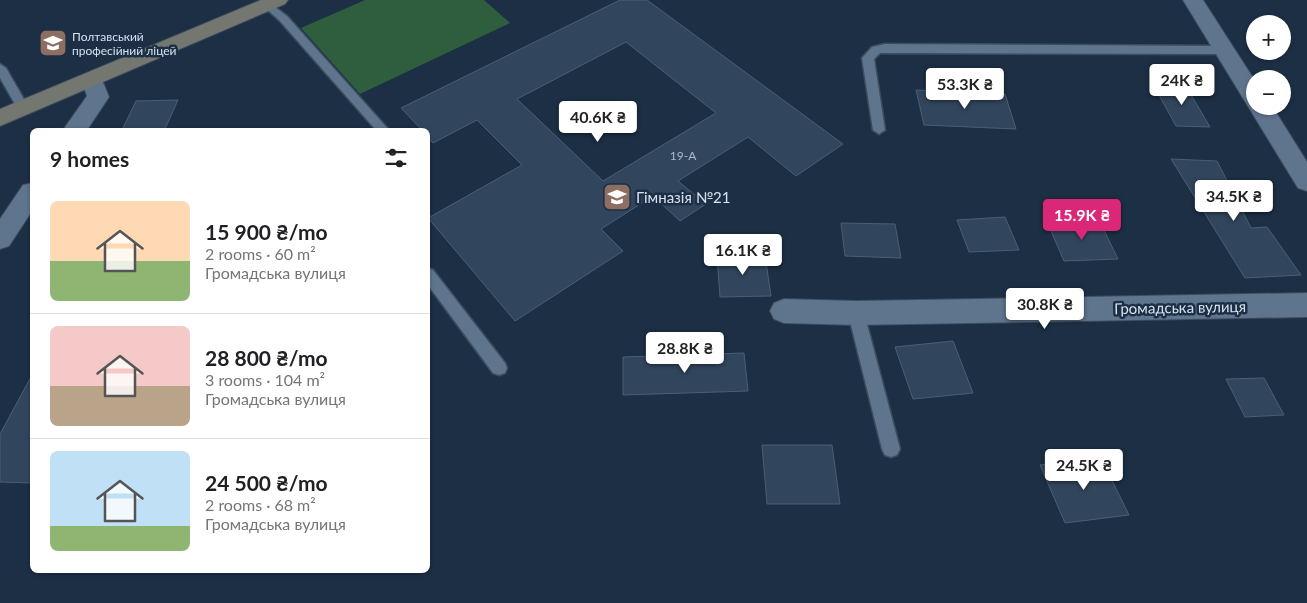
<!DOCTYPE html>
<meta charset="utf-8">
<style>
:root{--surface:#fff;--page:#f6f6f6;--text:#202124;--muted:#757577;--line:#e0e0e0;--accent:#db2777}
body{margin:0;font-family:Lato,sans-serif;background:var(--page);color:var(--text);height:100vh;display:flex;flex-direction:column;font-size:19px;white-space:nowrap}
*{box-sizing:border-box;margin:0}
p{font-size:16px;color:var(--muted)}
.icon{flex:none;width:28px;height:28px;fill:none;stroke:currentColor;stroke-width:2;stroke-linecap:round;stroke-linejoin:round}
.map{position:relative;flex:1;overflow:hidden}
.drawer{position:absolute;left:30px;top:128px;width:400px;height:445px;display:flex;flex-direction:column;background:var(--surface);border-radius:8px;box-shadow:0 1px 4px #0004}
.drawer>*{flex:none}
.controls{position:absolute;left:1246px;top:15px;display:grid;gap:10px}
.controls a{display:grid;place-items:center;width:45px;height:45px;border-radius:50%;background:var(--surface);box-shadow:0 1px 4px #0004;font-size:25px}
.price{position:absolute;translate:-50% -42px;padding:0 11px;border-radius:5px;background:#fff;color:#222;font-size:16px;line-height:32px;filter:drop-shadow(0 1px 2px #0008)}
.price::after{content:'';position:absolute;left:50%;top:30px;width:15px;height:11px;margin-left:-8px;background:inherit;clip-path:polygon(0 0,100% 0,50% 100%)}
.price.on{background:var(--accent);color:#fff}
ul{padding:0;list-style:none}
li{display:flex;align-items:center;gap:15px;height:125px;padding:0 20px}
li+li{border-top:1px solid var(--line)}
li span{display:grid;place-items:center;flex:none;width:140px;height:100px;border-radius:8px;color:#555}
li>.icon{margin-inline-start:auto}
span .icon{width:60px;height:60px;fill:#fffc;stroke-width:1}
li b{font-size:21px}
h2{display:flex;justify-content:space-between;align-items:center;height:60px;padding:0 20px;font-size:21px}
.map>svg:first-child{display:block}
.green{fill:#2e5e3e}
.building{fill:#31455c;stroke:#4a5f77;fill-rule:evenodd}
.lines{fill:none;stroke-linecap:round;stroke-linejoin:round}
.lane-casing{stroke:#3b4c5d;stroke-width:3}
.street-casing{stroke:#3b4c5d;stroke-width:2}
.secondary-casing{stroke:#3b4c5d;stroke-width:2}
.lane{fill:#5f748d;fill-rule:evenodd}
.street{fill:#5f748d;fill-rule:evenodd}
.secondary{fill:#73776f;fill-rule:evenodd}
.labels{text-anchor:middle;dominant-baseline:central;stroke-width:5;stroke-linejoin:round;paint-order:stroke}
.far-poi-label{font-size:12px;fill:#d6e2f0;stroke:#1c2f44;text-anchor:start}
.number-label{font-size:12px;fill:#adbbcb}
.poi-label{font-size:15px;fill:#d6e2f0;stroke:#1c2f44;text-anchor:start}
.street-label{font-size:15px;fill:#d6e2f0;stroke:#1c2f44}
</style>
<div class="map">
<svg width="1307" height="603" viewBox="0 0 1307 603">
<rect width="100%" height="100%" fill="#1c2f44"/>
<path class="green" d="M365 0H484L510 23 360 94 301 28Z"/>
<path class="building" d="M620 0H647L843 144 796 176 748 137 678 181 706 204 680 221 653 196 601 229 623 251 515 321 428 218 522 165 477 120 433 143 428 137V130H422L401 108ZM626 42 716 113 603 181 517 99Z
M1154 86H1186L1210 127 1176 126Z
M916 90 1005 94 1016 129 924 125Z
M178 100 165 129 122 130 136 101Z
M1171 159 1217 161 1251 228 1267 227 1301 275 1245 278Z
M1005 217 1019 250 969 252 957 220Z
M1099 220 1118 259 1064 261 1047 222Z
M841 223 895 224 901 258 845 256Z
M765 255 771 296 720 297 717 256Z
M953 341 973 393 913 399 895 347Z
M744 353 748 391 623 395V357Z
M32 375V483L0 482V434Z
M1264 378 1284 415 1245 417 1226 379Z
M762 445H832L840 504H767Z
M1101 458 1129 515 1065 523 1040 465Z"/>
<g class="lines">
<defs>
<path id="lane" d="M267 1 287 16 389 130H376L279 20 263 6 262 4Z
M885 44 1225 46 1231 50 1225 54 880 53 874 59 885 130 879 134 873 130 862 58 872 47Z
M0 64 6 68 29 108 27 111 23 112 19 111 0 78Z
M428 268 433 270 505 363 507 368 505 373 499 375 493 373 428 285Z
M856 307 861 308 864 313 900 449 897 455 891 457 885 455 882 449 848 313 851 308Z"/>
<path id="street" d="M1183 0H1203L1255 81V106H1272L1307 162V191L1298 188Z
M92 73 100 75 109 97 87 130H63L87 96 81 80 84 75Z
M32 183V211L9 246 0 249V219L23 185Z
M1307 293V317L856 325 784 323 774 319 770 311 774 303 784 299 856 301Z"/>
<path id="secondary" d="M261 0H288L285 4 0 126V109Z"/>
</defs>
<use href="#lane" class="lane-casing"/>
<use href="#street" class="street-casing"/>
<use href="#secondary" class="secondary-casing"/>
<use href="#lane" class="lane"/>
<use href="#street" class="street"/>
<use href="#secondary" class="secondary"/>
</g>
<defs>
<symbol id="university-square" viewBox="-11 -11 22 22"><rect x="-9" y="-9" width="18" height="18" rx="4" fill="#8d6e63" stroke="#1c2f44"/><path d="M0-5L7-2L0 1L-7-2ZM-4 1L0 2.5L4 1V4Q0 6-4 4Z" fill="#fff"/></symbol>
<symbol id="school-square" viewBox="-11 -11 22 22"><rect x="-9" y="-9" width="18" height="18" rx="4" fill="#8d6e63" stroke="#1c2f44"/><path d="M0-5L7-2L0 1L-7-2ZM-4 1L0 2.5L4 1V4Q0 6-4 4Z" fill="#fff"/></symbol>
</defs>
<g fill-rule="evenodd">
<use href="#university-square" x="37" y="27" width="32" height="32"/>
<use href="#school-square" x="601" y="181" width="32" height="32"/>
</g>
<g class="labels">
<g class="far-poi-label">
<text x="72" y="36">Полтавський<tspan x="72" dy="14">професійний ліцей</tspan></text>
</g>
<g class="number-label">
<text x="683" y="155">19-А</text>
</g>
<g class="poi-label">
<text x="636" y="197">Гімназія №21</text>
</g>
<g class="street-label">
<text transform="translate(1180 307) rotate(-1)">Громадська вулиця</text>
</g>
</g>
</svg>
<div class="controls">
<a>+</a>
<a>−</a>
</div>
<b class="price" style="left:1182px;top:106px">24K ₴</b>
<b class="price" style="left:965px;top:110px">53.3K ₴</b>
<b class="price" style="left:598px;top:143px">40.6K ₴</b>
<b class="price" style="left:1234px;top:222px">34.5K ₴</b>
<b class="price on" style="left:1082px;top:241px">15.9K ₴</b>
<b class="price" style="left:743px;top:276px">16.1K ₴</b>
<b class="price" style="left:1045px;top:330px">30.8K ₴</b>
<b class="price" style="left:685px;top:374px">28.8K ₴</b>
<b class="price" style="left:1084px;top:491px">24.5K ₴</b>
<section class="drawer">
<h2>9 homes<svg class="icon" aria-label="filters" viewBox="0 0 24 24"><path d="M4 7h16M4 17h16"/><circle cx="9" cy="7" r="2"/><circle cx="15" cy="17" r="2"/></svg></h2>
<ul>
<li><span style="background:linear-gradient(#ffd9b3 60%,#8fb573 0)"><svg class="icon" aria-label="home" viewBox="0 0 24 24"><path d="M3 11l9-7 9 7M6 9v11h12V9"/></svg></span><div><b>15 900 ₴/mo</b><p>2 rooms · 60 m²</p><p>Громадська вулиця</p></div></li>
<li><span style="background:linear-gradient(#f6c9c9 60%,#b9a48a 0)"><svg class="icon" aria-label="home" viewBox="0 0 24 24"><path d="M3 11l9-7 9 7M6 9v11h12V9"/></svg></span><div><b>28 800 ₴/mo</b><p>3 rooms · 104 m²</p><p>Громадська вулиця</p></div></li>
<li><span style="background:linear-gradient(#bfe0f5 75%,#8fb573 0)"><svg class="icon" aria-label="home" viewBox="0 0 24 24"><path d="M3 11l9-7 9 7M6 9v11h12V9"/></svg></span><div><b>24 500 ₴/mo</b><p>2 rooms · 68 m²</p><p>Громадська вулиця</p></div></li>
</ul>
</section>
</div>
